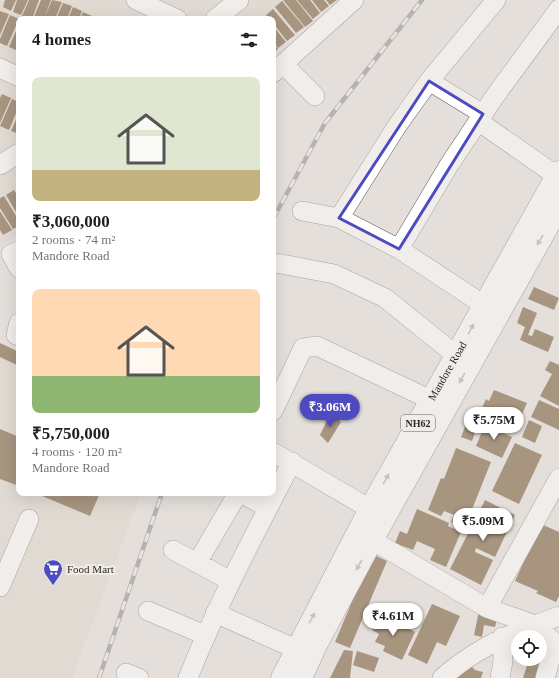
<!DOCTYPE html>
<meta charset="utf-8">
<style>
:root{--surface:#fff;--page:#f2f2f2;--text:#202124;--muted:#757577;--accent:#4e4bc1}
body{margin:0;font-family:"Times New Roman",serif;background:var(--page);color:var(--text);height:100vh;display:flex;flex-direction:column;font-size:15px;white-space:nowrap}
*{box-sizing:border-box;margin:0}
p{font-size:13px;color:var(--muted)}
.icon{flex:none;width:22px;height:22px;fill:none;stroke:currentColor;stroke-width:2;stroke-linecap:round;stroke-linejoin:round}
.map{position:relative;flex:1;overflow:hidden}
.drawer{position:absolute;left:16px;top:16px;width:260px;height:480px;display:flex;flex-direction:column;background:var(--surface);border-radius:8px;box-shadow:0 4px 16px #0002}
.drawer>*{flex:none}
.fabs{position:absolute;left:511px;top:630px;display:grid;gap:8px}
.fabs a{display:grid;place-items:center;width:36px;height:36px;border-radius:50%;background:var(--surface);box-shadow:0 4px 16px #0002;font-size:20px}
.price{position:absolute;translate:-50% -34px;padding:0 9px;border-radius:14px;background:#fff;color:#222;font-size:13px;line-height:26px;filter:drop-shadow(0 1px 2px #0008)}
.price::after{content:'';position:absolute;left:50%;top:24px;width:12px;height:9px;margin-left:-6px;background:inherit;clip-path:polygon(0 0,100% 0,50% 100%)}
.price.active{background:var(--accent);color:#fff}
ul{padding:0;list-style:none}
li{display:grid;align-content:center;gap:8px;height:212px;padding:0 16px}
li span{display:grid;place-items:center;height:124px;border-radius:8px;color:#555}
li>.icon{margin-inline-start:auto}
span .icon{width:72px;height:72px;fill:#fffc;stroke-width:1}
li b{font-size:17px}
h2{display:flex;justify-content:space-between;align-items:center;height:48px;padding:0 16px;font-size:17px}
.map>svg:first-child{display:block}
.built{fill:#ddd4c9}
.building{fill:#5e3d12}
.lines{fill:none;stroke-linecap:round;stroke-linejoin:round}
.minor-casing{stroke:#635e5a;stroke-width:20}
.highway-casing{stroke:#635e5a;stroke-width:23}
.minor{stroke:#fff;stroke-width:19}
.highway{stroke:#fff;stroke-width:22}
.rail-casing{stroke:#807c79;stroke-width:4.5}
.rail{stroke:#f1ece7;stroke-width:3;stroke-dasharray:9;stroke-linecap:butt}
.oneway{fill:#a09f9e}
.marked{fill:none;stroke:#4e4bc1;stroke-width:3;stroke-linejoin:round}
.labels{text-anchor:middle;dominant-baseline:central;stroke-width:4;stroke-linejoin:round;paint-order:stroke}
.shield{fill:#f1ece7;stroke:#666461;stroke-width:1}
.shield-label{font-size:10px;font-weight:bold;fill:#2b2927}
.street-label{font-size:11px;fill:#2b2927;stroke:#f1ece7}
.poi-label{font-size:11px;fill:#2b2927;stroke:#f1ece7;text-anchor:start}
</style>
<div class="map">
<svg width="559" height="678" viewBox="0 0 559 678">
<rect width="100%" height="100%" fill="#e4dfda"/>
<path class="built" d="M0 0H321L273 37V19H19V233L0 247Z
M0 357 19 364V493H141L72 678H0Z"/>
<path class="building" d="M5 0H16L11 11 3 7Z
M17 0H28L21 15 13 12Z
M29 0H39L32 19 22 16Z
M41 0H51L44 19H33Z
M52 0 62 2 55 19H44Z
M283 0H296L313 21 305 27Z
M297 0H310L320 13 313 19Z
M312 0H324L329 6 321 12Z
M326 0H337L330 5Z
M282 1 304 27 296 33 275 7Z
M63 3 72 6 67 19H56Z
M73 7 82 11 79 19H68Z
M273 9 295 35 287 41 273 23V19H269L266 15Z
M0 11 9 14 0 35Z
M83 12 92 16 91 19H80Z
M10 15 19 19 7 46 0 43V39Z
M19 24V49L18 51 9 47Z
M273 26 286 42 278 48 273 42Z
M273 43 278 49 273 53Z
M2 94 11 98 0 123V98Z
M12 99 19 102V106L9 130 0 126Z
M19 113V134L11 131Z
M14 190 19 198V217L6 195Z
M4 196 19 221V226L13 229 0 208V198Z
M0 211 12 230 3 235 0 230Z
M534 287 559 298 554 310 528 299Z
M523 307 537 313 528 335 532 336 535 329 554 337 548 352 520 340 525 327 517 323Z
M0 343 19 352V366L0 357Z
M550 361 559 365V406L540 396 552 374 545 370Z
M494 390 527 403 514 433 480 419 472 441 461 437 470 414 478 417 486 399 489 401Z
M539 400 559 409V430L531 417Z
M330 414 341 422 328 443 320 435Z
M529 420 542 426 535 443 522 437Z
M485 425 512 437 502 458 476 446Z
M0 429 19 437V486L0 479Z
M515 443 542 455 519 504 492 491Z
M456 448 491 462 465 527 451 522 454 515 444 511 441 516 428 510 441 478 444 479Z
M35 493H100L90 516Z
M485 500 515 515 495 557 476 548 475 552 493 560 481 585 450 569Z
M417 509 449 523 448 526 461 532 446 567 430 560 435 549 417 541 413 550 395 543 400 531 407 534Z
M541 524 559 532V596L556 602 536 593 538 591 515 581Z
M372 554 387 561 350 648 335 642Z
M432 604 460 616 446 646 437 642 427 664 408 655Z
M479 611 498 615 495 627 484 625 482 637 474 635Z
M380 614 415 632 402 660 383 651 385 646 375 642 379 634 372 630Z
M514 634 518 637V659L507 656Z
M540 639 551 641 540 678H523L528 662 519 659H540Z
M344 650 353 651 350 678H330Z
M357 651 379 658 374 672 353 665Z
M468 663 475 670 483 672 481 678H456Z"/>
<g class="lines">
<defs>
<path id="minor" d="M136 0 177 19
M215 19 239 0
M283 64 315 96
M0 68 19 77
M273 73 354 0
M429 81 496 0
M478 121 557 176
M0 165 19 153
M302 211 339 218 399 249 484 305
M339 218 397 126 429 81 483 114
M399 249 449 165 495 96 559 9
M19 251 11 254 19 268
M276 263 334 274 385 298 457 356
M19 323 16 335 19 336
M273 411 303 348 317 346 431 400
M273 452 370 509
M241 493 268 508
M372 540 487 608 535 625 559 616
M173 550 231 581
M197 563 238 493
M0 587 29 519
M487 608 559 478
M148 611 205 635
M215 613 296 649
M126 673 139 678
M188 678C218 603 255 533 292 462
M442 678C470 653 500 638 535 625L555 643 545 678
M500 678 503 661 502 637"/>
<path id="highway" d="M282 678 370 509 559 172
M301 678 317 643 372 540 559 206"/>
</defs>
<use href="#minor" class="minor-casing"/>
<use href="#highway" class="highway-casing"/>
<use href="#minor" class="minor"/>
<use href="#highway" class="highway"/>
<defs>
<path id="rail" d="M273 219 325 123 422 0
M99 678 162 493"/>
</defs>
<use href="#rail" class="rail-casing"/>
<use href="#rail" class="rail"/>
</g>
<defs><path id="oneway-solid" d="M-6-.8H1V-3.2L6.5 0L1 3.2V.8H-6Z"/></defs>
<g class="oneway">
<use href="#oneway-solid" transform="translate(540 240) rotate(120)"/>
<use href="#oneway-solid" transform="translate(471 329) rotate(-62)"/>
<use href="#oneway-solid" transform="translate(462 378) rotate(119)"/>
<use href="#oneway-solid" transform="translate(386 479) rotate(-61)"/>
<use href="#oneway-solid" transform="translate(359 565) rotate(119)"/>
<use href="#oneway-solid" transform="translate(312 618) rotate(-62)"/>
</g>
<path d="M0 0H559V678H0ZM429 81 483 114 399 249 339 218Z" fill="#e4dfda" fill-opacity=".55" fill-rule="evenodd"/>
<path class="marked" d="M429 81 483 114 399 249 339 218Z"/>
<defs>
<symbol id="supermarket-pin" viewBox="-11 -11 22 30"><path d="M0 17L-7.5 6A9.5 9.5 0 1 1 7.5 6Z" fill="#4e4bc1" stroke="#f1ece7"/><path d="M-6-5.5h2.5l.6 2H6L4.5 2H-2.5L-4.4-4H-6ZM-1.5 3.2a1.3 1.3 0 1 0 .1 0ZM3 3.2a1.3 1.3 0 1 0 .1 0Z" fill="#fff"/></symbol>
</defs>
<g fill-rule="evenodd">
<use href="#supermarket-pin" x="42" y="558" width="22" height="30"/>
</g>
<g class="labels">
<rect class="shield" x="401" y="415" width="34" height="16" rx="3"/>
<g class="shield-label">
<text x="418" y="423">NH62</text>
</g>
<g class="street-label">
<text transform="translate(447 371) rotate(-60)">Mandore Road</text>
</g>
<g class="poi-label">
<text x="67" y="569">Food Mart</text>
</g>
</g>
</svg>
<div class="fabs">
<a><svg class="icon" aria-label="locate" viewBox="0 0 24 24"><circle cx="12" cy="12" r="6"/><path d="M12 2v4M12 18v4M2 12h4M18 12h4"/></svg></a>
</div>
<b class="price active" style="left:330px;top:428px">₹3.06M</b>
<b class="price" style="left:494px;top:441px">₹5.75M</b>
<b class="price" style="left:483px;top:542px">₹5.09M</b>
<b class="price" style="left:393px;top:637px">₹4.61M</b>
<section class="drawer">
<h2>4 homes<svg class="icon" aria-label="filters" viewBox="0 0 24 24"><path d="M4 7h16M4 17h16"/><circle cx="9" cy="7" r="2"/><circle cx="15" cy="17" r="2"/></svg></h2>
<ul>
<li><span style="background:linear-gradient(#dfe7d0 75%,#c2b280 0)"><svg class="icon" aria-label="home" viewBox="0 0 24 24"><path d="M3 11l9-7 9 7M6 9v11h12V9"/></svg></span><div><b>₹3,060,000</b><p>2 rooms · 74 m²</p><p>Mandore Road</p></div></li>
<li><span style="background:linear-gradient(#ffd9b3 70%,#8fb573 0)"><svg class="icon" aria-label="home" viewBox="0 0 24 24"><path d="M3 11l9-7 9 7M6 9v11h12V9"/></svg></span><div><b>₹5,750,000</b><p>4 rooms · 120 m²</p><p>Mandore Road</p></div></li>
</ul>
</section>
</div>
